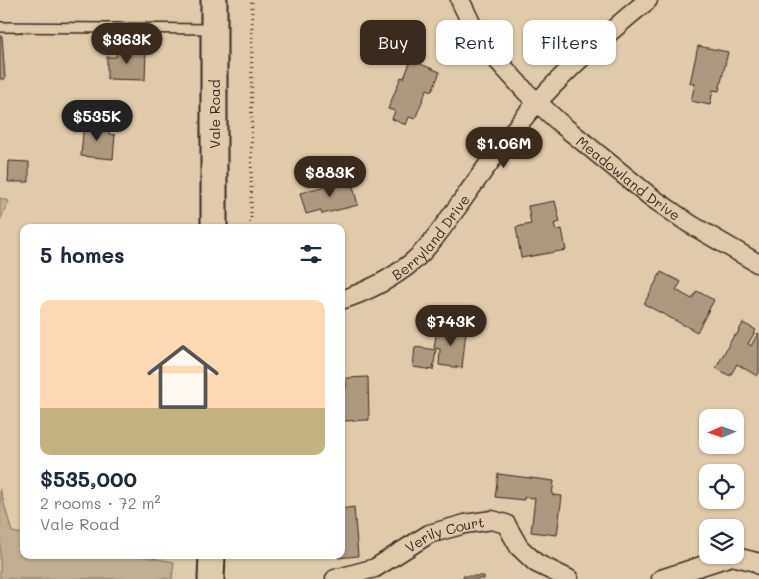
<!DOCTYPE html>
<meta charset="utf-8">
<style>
:root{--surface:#fff;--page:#f6f6f7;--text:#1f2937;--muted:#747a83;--accent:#3b2a1e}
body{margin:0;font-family:Mali,sans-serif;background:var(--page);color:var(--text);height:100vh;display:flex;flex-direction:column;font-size:19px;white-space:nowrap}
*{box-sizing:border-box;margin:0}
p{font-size:16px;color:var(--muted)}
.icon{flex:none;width:28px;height:28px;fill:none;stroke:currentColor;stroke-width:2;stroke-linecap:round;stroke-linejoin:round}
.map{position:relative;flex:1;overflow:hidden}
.details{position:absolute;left:20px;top:224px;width:325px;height:335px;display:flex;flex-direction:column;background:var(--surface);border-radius:10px;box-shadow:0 1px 4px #0004}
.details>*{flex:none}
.guide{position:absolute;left:360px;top:20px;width:324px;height:45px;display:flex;gap:10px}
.needle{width:32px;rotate:268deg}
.tools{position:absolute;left:699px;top:409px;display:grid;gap:10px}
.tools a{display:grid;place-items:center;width:45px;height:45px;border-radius:10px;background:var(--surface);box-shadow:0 1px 4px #0004;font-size:25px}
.price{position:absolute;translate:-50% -42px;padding:0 11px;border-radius:18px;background:var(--accent);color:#fff;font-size:16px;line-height:32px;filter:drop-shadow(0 1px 2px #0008)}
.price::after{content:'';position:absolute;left:50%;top:30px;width:15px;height:11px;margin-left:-8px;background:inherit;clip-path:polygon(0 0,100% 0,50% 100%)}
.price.current{background:#222;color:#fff}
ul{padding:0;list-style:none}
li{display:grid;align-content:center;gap:10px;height:265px;padding:0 20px}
li span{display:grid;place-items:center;height:155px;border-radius:10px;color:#555}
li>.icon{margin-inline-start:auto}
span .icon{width:90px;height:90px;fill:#fffc;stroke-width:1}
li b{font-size:21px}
h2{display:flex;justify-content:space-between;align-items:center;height:60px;padding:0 20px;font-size:21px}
.chip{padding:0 18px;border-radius:10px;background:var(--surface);box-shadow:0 1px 4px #0004;font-size:18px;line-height:45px}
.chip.current{background:var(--accent);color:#fff}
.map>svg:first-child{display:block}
.green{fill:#c1ae91;stroke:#7e6c58}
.building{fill:#ac997f;stroke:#3b2a1e}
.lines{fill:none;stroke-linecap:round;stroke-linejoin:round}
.lane-casing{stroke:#3b2a1e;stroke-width:12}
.street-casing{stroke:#3b2a1e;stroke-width:21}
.secondary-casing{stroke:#3b2a1e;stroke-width:29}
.path{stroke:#3b2a1e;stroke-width:3;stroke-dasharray:1 4;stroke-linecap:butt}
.lane{stroke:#dfcbaa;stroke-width:9}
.street{stroke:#dfcbaa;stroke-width:18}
.secondary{stroke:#dfcbaa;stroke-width:25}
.labels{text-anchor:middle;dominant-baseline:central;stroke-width:4.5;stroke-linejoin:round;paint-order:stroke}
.street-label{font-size:14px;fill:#3b2a1e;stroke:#dfcbaa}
</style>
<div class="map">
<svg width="759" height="579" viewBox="0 0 759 579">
<rect width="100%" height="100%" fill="#dfcbaa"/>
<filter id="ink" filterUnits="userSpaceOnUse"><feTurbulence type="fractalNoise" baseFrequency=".02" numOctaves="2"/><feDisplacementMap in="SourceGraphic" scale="10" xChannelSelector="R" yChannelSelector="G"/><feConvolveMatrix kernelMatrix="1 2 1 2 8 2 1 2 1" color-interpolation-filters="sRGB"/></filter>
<g filter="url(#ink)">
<path class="green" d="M0 198 9 201 0 220Z
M0 489 12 532 24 534V555H135L174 562 172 579H0Z"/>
<path class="building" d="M0 36H2L5 79H0Z
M698 46 728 52 719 91 713 90 710 105 691 101 695 84 690 83Z
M117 49 146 50 145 80 107 79V57H116Z
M411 60 440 72 432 91 427 89 415 119 409 117 406 125 392 119 395 111 388 109 401 77 404 78Z
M84 122 100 124 99 130 109 131V134L115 135 113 159 81 156Z
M9 161 29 162V182H8Z
M351 179 358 205 322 214 321 210 306 214 300 193Z
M555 201 560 222 554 224 556 230 562 229 566 250 521 258 516 227 531 224 528 206Z
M661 272 681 282 676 290 692 299 697 291 714 300 697 332 644 304Z
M743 323 756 330 748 344 751 346 758 333 759 334V373L757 376 737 364 730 376 716 368 734 335 736 336Z
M437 328 466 331 462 368 439 365 440 349 434 348Z
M415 347 436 350 433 370 413 367Z
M368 377 369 420 341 421V388H346V378Z
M498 474 554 481 552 495 562 496 557 535 531 532 535 498 524 497V500L495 497Z
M354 507 358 556 338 558V555H341V509Z
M463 576H484V579H463Z"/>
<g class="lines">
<defs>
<path id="lane" d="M0 27 212 29"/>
<g id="street">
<path id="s1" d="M460 0 472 25 489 51 526 92 561 124 651 197 690 224 759 264"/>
<path id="s2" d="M341 300C366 292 390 280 411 263 430 247 444 225 459 205 481 174 503 143 527 114 563 72 605 35 648 0"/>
<path id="s3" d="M335 579 375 568 429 534 465 524 492 520 506 524 519 547 536 563 569 579"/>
<path d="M661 579 732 556 756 562 759 565"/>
</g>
<path id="secondary" d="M214 0V228
M211 579 212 555"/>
</defs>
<use href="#lane" class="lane-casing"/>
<use href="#street" class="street-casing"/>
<use href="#secondary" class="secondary-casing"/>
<path class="path" d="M251 228 252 0"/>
<use href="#lane" class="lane"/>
<use href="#street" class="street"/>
<use href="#secondary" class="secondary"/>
</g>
</g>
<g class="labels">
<g class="street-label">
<text transform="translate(214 114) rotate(-90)">Vale Road</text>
<text stroke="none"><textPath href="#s1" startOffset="248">Meadowland Drive</textPath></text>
<text stroke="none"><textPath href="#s2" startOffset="112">Berryland Drive</textPath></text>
<text stroke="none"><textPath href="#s3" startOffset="120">Verily Court</textPath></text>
</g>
</g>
</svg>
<div class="tools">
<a><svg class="needle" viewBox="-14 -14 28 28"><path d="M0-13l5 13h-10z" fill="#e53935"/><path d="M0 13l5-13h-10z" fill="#747a83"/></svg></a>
<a><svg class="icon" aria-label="locate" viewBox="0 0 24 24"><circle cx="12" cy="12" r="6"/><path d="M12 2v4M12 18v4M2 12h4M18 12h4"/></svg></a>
<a><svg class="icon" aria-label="layers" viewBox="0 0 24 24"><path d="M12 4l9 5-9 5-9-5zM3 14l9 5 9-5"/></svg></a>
</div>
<b class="price" style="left:127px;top:65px">$363K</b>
<b class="price current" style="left:97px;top:142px">$535K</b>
<b class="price" style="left:504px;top:169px">$1.06M</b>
<b class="price" style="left:330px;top:198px">$883K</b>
<b class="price" style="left:451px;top:347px">$743K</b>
<div class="guide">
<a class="chip current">Buy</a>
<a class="chip">Rent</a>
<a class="chip">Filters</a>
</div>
<section class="details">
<h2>5 homes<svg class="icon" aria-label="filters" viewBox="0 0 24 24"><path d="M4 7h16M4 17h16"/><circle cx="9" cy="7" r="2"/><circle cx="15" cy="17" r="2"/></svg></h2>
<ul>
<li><span style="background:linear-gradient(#ffd9b3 70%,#c2b280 0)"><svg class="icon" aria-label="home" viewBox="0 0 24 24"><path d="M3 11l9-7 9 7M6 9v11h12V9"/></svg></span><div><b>$535,000</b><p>2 rooms · 72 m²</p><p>Vale Road</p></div></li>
</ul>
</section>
</div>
